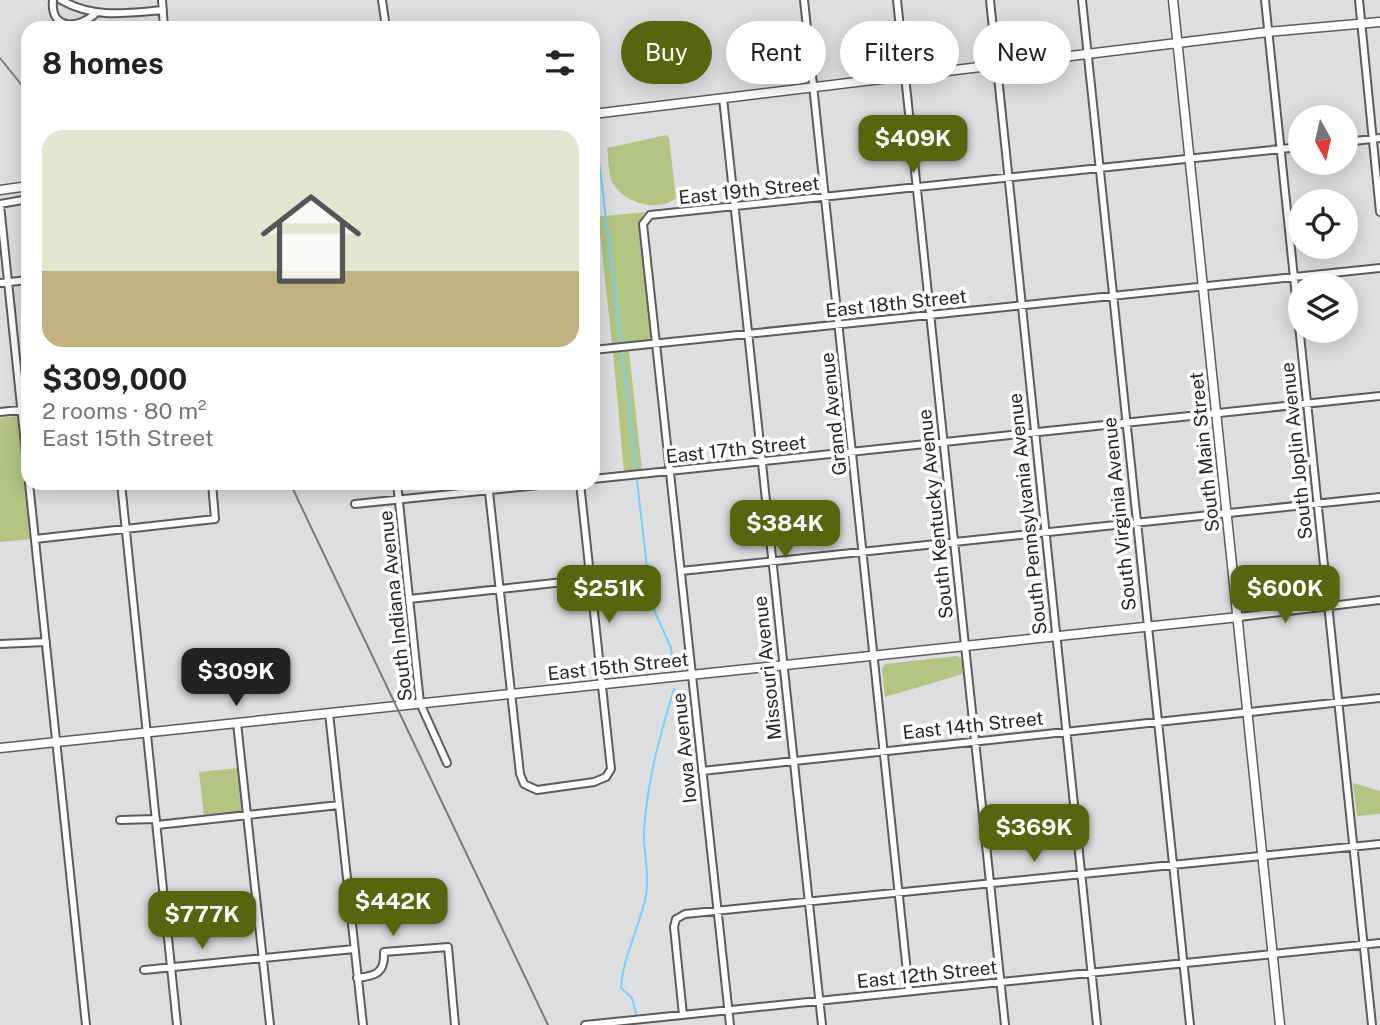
<!DOCTYPE html>
<meta charset="utf-8">
<style>
:root{--surface:#fff;--page:#f2f2f2;--text:#222;--muted:#767676;--accent:#56660f}
body{margin:0;font-family:"Public Sans",sans-serif;background:var(--page);color:var(--text);height:100vh;display:flex;flex-direction:column;font-size:26px;white-space:nowrap}
*{box-sizing:border-box;margin:0}
p{font-size:23px;color:var(--muted)}
.icon{flex:none;width:38px;height:38px;fill:none;stroke:currentColor;stroke-width:2;stroke-linecap:round;stroke-linejoin:round}
.map{position:relative;flex:1;overflow:hidden}
.details{position:absolute;left:21px;top:21px;width:579px;height:469px;display:flex;flex-direction:column;background:var(--surface);border-radius:21px;box-shadow:0 4px 18px #0003}
.details>*{flex:none}
.hud{position:absolute;left:621px;top:21px;width:653px;height:63px;display:flex;gap:14px}
.needle{width:46px;rotate:172deg}
.controls{position:absolute;left:1288px;top:105px;display:grid;gap:14px}
.controls a{display:grid;place-items:center;width:70px;height:70px;border-radius:50%;background:var(--surface);box-shadow:0 4px 18px #0003;font-size:35px}
.price{position:absolute;translate:-50% -60px;padding:0 16px;border-radius:14px;background:var(--accent);color:#fff;font-size:23px;line-height:46px;filter:drop-shadow(0 2px 4px #0008)}
.price::after{content:'';position:absolute;left:50%;top:42px;width:21px;height:16px;margin-left:-10px;background:inherit;clip-path:polygon(0 0,100% 0,50% 100%)}
.price.current{background:#222;color:#fff}
ul{padding:0;list-style:none}
li{display:grid;align-content:center;gap:14px;height:371px;padding:0 21px}
li span{display:grid;place-items:center;height:217px;border-radius:21px;color:#555}
li>.icon{margin-inline-start:auto}
span .icon{width:126px;height:126px;fill:#fffc;stroke-width:1}
li b{font-size:30px}
h2{display:flex;justify-content:space-between;align-items:center;height:84px;padding:0 21px;font-size:30px}
.chip{padding:0 24px;border-radius:32px;background:var(--surface);box-shadow:0 4px 18px #0003;font-size:24px;line-height:63px}
.chip.current{background:var(--accent);color:#fff}
.map>svg:first-child{display:block}
.green{fill:#b2c583}
.lines{fill:none;stroke-linecap:round;stroke-linejoin:round}
.stream{stroke:#74d1fd;stroke-width:2}
.minor-casing{stroke:#5c5c5e;stroke-width:10}
.major-casing{stroke:#5c5c5e;stroke-width:11}
.minor{stroke:#fff;stroke-width:6}
.major{stroke:#fff;stroke-width:8}
.rail{stroke:#7a7b7c;stroke-width:2}
.labels{text-anchor:middle;dominant-baseline:central;stroke-width:7;stroke-linejoin:round;paint-order:stroke}
.street-label{font-size:19px;fill:#262727;stroke:#fff}
</style>
<div class="map">
<svg width="1380" height="1025" viewBox="0 0 1380 1025">
<rect width="100%" height="100%" fill="#dddee0"/>
<path class="green" d="M666 135 669 138 676 198C658 213 623 203 612 182 608 174 609 158 607 148Z
M647 212 643 214 641 224 653 339 650 341 612 344 599 224H593V217Z
M629 351 642 470 624 472 613 352Z
M19 416 33 539 0 542V418Z
M957 656 961 658 963 674 885 697 882 669 885 664Z
M239 768 243 811 240 813 204 817 199 772Z
M1353 783 1380 791V814L1357 816Z"/>
<g class="lines">
<path class="stream" d="M596 136 621 342
M622 352 636 470
M637 480 651 603 671 648 673 664
M637 1017 632 998 621 988C623 956 640 926 646 895 650 873 643 852 644 830 647 782 660 735 674 689"/>
<defs>
<path id="minor" d="M53 0C50 31 79 29 96 13
M61 0C94 19 127 13 163 10
M162 0 164 28
M382 0 386 28
M804 0 909 991
M897 0 1005 1025
M990 0 1097 1025
M1082 0 1190 1025
M1265 0 1372 1025
M1359 0 1380 212
M723 98 822 1025
M1346 142 1380 138
M0 204 28 199
M0 205 28 473
M0 283 28 280
M593 350 1380 268
M0 412 28 409
M593 479 1380 396
M29 483 86 1025
M121 483 177 1025
M397 483 420 703 447 763
M488 483 520 774 524 784 537 790 594 782 606 777 611 769 580 483
M355 504 558 483
M35 539 215 519 212 483
M681 571 1380 497
M409 599 591 579
M1239 617 1380 600
M0 644 46 642
M329 713 363 1025
M237 723 270 1025
M702 771 1380 698
M120 820 156 819
M157 825 339 805
M144 970 354 949
M357 978C376 976 385 973 384 952L448 947 455 1025
M683 1015 674 927 676 919 685 914 1380 844
M585 1025 1380 943
M730 1025 643 224 650 215 1300 147"/>
<path id="major" d="M1173 0 1280 1025
M593 114 1268 32 1380 22
M0 190 28 186
M0 748 1239 617"/>
</defs>
<use href="#minor" class="minor-casing"/>
<use href="#major" class="major-casing"/>
<use href="#minor" class="minor"/>
<use href="#major" class="major"/>
<path class="rail" d="M0 58 28 93
M290 483 548 1025"/>
</g>
<g class="labels">
<g class="street-label">
<text transform="translate(749 190) rotate(-6)">East 19th Street</text>
<text transform="translate(896 303) rotate(-6)">East 18th Street</text>
<text transform="translate(833 414) rotate(-96)">Grand Avenue</text>
<text transform="translate(736 449) rotate(-6)">East 17th Street</text>
<text transform="translate(1296 451) rotate(-96)">South Joplin Avenue</text>
<text transform="translate(1204 452) rotate(-96)">South Main Street</text>
<text transform="translate(935 514) rotate(-96)">South Kentucky Avenue</text>
<text transform="translate(1027 514) rotate(-96)">South Pennsylvania Avenue</text>
<text transform="translate(1119 514) rotate(-96)">South Virginia Avenue</text>
<text transform="translate(395 606) rotate(-96)">South Indiana Avenue</text>
<text transform="translate(618 666) rotate(-6)">East 15th Street</text>
<text transform="translate(767 668) rotate(-96)">Missouri Avenue</text>
<text transform="translate(973 725) rotate(-6)">East 14th Street</text>
<text transform="translate(684 748) rotate(-96)">Iowa Avenue</text>
<text transform="translate(927 974) rotate(-6)">East 12th Street</text>
</g>
</g>
</svg>
<div class="controls">
<a><svg class="needle" viewBox="-14 -14 28 28"><path d="M0-13l5 13h-10z" fill="#e53935"/><path d="M0 13l5-13h-10z" fill="#767676"/></svg></a>
<a><svg class="icon" aria-label="locate" viewBox="0 0 24 24"><circle cx="12" cy="12" r="6"/><path d="M12 2v4M12 18v4M2 12h4M18 12h4"/></svg></a>
<a><svg class="icon" aria-label="layers" viewBox="0 0 24 24"><path d="M12 4l9 5-9 5-9-5zM3 14l9 5 9-5"/></svg></a>
</div>
<b class="price" style="left:913px;top:175px">$409K</b>
<b class="price" style="left:785px;top:560px">$384K</b>
<b class="price" style="left:609px;top:625px">$251K</b>
<b class="price" style="left:1285px;top:625px">$600K</b>
<b class="price current" style="left:236px;top:708px">$309K</b>
<b class="price" style="left:1034px;top:864px">$369K</b>
<b class="price" style="left:393px;top:938px">$442K</b>
<b class="price" style="left:202px;top:951px">$777K</b>
<div class="hud">
<a class="chip current">Buy</a>
<a class="chip">Rent</a>
<a class="chip">Filters</a>
<a class="chip">New</a>
</div>
<section class="details">
<h2>8 homes<svg class="icon" aria-label="filters" viewBox="0 0 24 24"><path d="M4 7h16M4 17h16"/><circle cx="9" cy="7" r="2"/><circle cx="15" cy="17" r="2"/></svg></h2>
<ul>
<li><span style="background:linear-gradient(#dfe7d0 65%,#c2b280 0)"><svg class="icon" aria-label="home" viewBox="0 0 24 24"><path d="M3 11l9-7 9 7M6 9v11h12V9"/></svg></span><div><b>$309,000</b><p>2 rooms · 80 m²</p><p>East 15th Street</p></div></li>
</ul>
</section>
</div>
